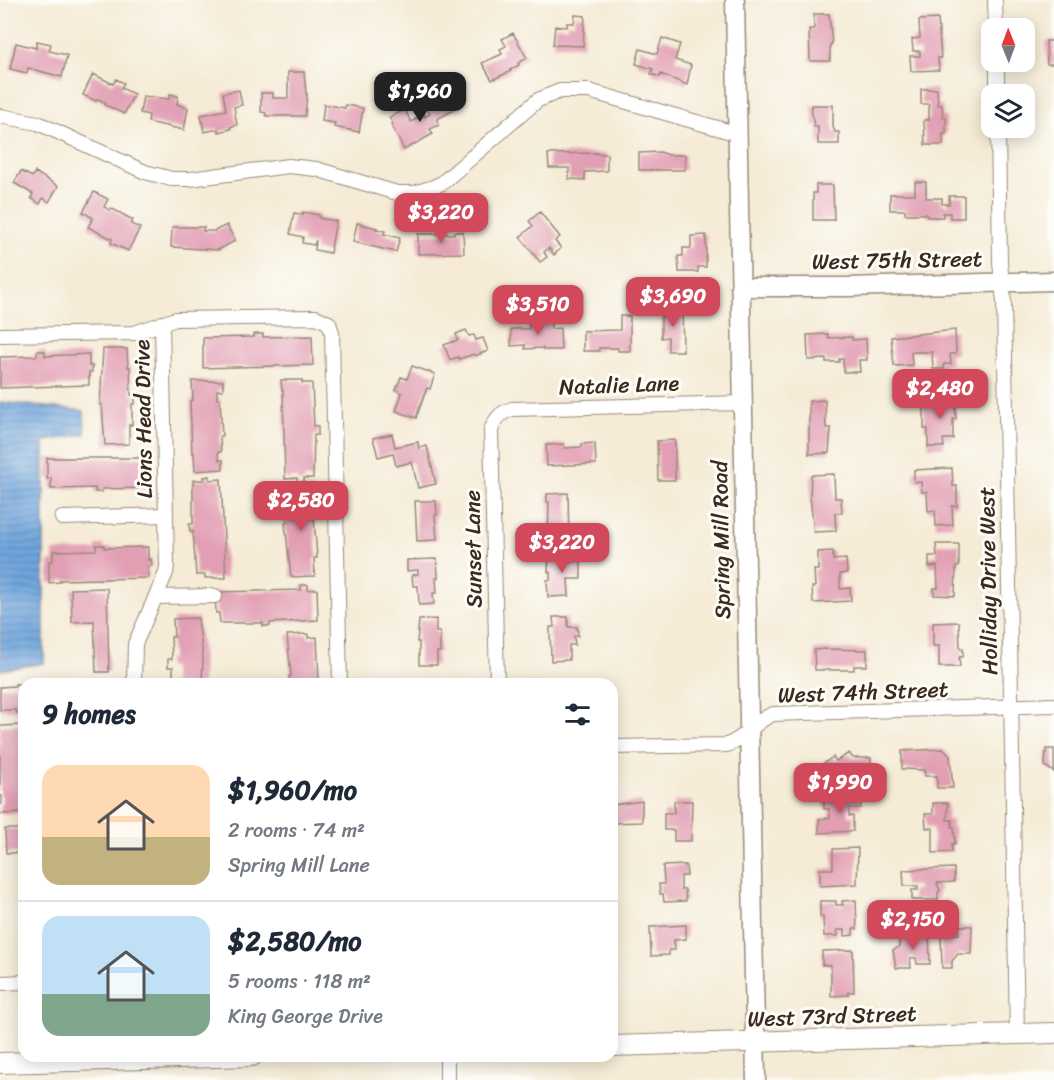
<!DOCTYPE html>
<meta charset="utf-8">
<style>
:root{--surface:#fff;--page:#f6f6f7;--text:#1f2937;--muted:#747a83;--line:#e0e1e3;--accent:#d1495b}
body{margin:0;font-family:Sriracha,sans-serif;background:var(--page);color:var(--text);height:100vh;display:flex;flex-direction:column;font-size:22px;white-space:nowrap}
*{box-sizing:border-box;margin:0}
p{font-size:20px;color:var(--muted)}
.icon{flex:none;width:33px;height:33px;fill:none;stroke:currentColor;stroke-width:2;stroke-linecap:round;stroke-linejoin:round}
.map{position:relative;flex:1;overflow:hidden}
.details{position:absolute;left:18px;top:678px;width:600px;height:384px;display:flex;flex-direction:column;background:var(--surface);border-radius:18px;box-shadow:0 3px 15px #0003}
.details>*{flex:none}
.needle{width:39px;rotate:359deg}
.buttons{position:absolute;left:981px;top:18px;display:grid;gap:12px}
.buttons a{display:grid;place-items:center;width:54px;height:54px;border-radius:12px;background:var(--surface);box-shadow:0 3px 15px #0003;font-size:30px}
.price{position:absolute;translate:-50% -51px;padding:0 14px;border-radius:12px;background:var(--accent);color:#fff;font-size:20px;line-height:39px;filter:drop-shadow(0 2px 3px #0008)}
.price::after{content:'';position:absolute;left:50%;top:36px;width:18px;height:14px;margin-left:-9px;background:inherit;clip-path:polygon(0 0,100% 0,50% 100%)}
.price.on{background:#222;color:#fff}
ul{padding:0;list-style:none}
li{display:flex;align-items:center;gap:18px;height:150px;padding:0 24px}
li+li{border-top:2px solid var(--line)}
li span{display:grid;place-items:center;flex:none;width:168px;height:120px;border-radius:18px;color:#555}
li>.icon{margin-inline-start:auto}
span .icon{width:72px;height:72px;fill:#fffc;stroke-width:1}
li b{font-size:26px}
h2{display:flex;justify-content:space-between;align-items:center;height:72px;padding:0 24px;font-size:26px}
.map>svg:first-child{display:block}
.water{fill:url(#water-rules);stroke:#55687e;stroke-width:1.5}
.building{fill:#e29fb4}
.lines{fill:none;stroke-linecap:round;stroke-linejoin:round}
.minor-casing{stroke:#988a7a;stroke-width:16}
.tertiary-casing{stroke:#988a7a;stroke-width:21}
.secondary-casing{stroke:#988a7a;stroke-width:22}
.minor{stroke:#fff;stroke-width:14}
.tertiary{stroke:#fff;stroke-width:18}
.secondary{stroke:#fff;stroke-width:20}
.labels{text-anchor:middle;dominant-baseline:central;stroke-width:6;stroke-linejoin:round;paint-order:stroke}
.street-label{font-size:22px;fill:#3b2a1e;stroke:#fdfcf7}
</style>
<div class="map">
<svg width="1054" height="1080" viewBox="0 0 1054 1080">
<defs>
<pattern id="water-rules" width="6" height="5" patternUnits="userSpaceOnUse" patternTransform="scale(1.5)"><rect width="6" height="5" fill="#6fa5dd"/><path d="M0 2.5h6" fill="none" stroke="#5c87b3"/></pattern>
</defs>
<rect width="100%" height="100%" fill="#fdfcf7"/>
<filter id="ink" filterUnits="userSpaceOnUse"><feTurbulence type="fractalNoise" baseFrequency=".0167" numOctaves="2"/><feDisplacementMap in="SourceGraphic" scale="12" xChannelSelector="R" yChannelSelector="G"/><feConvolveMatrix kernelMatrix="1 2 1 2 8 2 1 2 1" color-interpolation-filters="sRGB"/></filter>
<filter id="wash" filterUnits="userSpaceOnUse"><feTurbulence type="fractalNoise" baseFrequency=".008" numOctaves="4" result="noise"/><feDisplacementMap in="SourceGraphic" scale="24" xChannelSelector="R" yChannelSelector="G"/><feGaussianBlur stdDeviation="1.35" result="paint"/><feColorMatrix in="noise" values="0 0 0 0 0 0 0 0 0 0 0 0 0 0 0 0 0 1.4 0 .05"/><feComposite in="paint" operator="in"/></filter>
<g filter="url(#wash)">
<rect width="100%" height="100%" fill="#f5ebd6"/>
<path class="water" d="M0 402 84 411 85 434 44 441V663L0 670Z"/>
<g id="blocks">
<path class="building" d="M814 14H829L832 44H830V61H810L809 29H814Z
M575 15 585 16 583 46 553 45 555 26 567 27V23H574Z
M938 19 941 58H938L939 70 911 71 910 56H920V51H913L912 39 920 38 919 20Z
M513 33 527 58 518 63 519 65 510 70 511 71 492 80 482 63 502 54 500 49 506 46 502 39Z
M662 38 680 44 675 60 691 65 687 85 661 74 660 77 651 74 653 69 636 64 640 49 657 54Z
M1052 39H1054V64H1047L1046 41H1052Z
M37 41 51 44 49 51 67 55 62 77 28 68 27 73 10 69 16 43 36 48Z
M288 72H304L306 94H307L305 116H266V113L261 112V93H273V98H288Z
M93 74 113 84 116 79 124 83 121 88 134 94 124 114 105 105 106 103 98 99 96 101 83 95Z
M921 89H937L938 105H942L943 117H946V134H943V145H925L924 120H929V104H921Z
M239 90 242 105 234 107 237 125 230 127 231 129 219 132 218 129 204 132 201 115 226 110 223 93Z
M170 94 178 96 177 104 188 108 184 130 148 122 149 115 140 113 143 96 169 99Z
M448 96 454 110 437 119 439 125 430 129 433 134 404 150 391 124H393L389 117 405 110 411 122 424 114 425 117 430 114 426 106Z
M324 104 345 108V105L363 108 359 132 334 127 335 123 322 121Z
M811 105H833V127L835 132H839V144H818V127H814Z
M660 152 669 155H685V170H639V153Z
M597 153 598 154H607V171L585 172V180L569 179V168H549L548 154Z
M21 171 32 177 35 172 58 186 49 202 43 198 40 204 31 198 33 194 14 183Z
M915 182H926V198H942V204H949V196H964V218H950V213H943V217H927L926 214H905V210H890V194H915Z
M816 185H833L834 220H813V193H816Z
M94 192 108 199 104 207 110 210 111 208 133 220 131 224 140 228 128 251 111 243 112 239 88 227 93 218 83 212Z
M303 212 319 215V218L336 221 330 253 315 250 316 240 314 245 302 243 303 237 290 234 294 213 303 215Z
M540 212 560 237 555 241 561 248 554 255 549 248 544 252 547 257 540 262 520 237 533 226 529 221Z
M357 223 377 228 376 229 385 231 384 234 400 238 396 252 353 242Z
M227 225 235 241 218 250 171 247 172 227H204L203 231H214Z
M454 232H463L464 253 418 254V234H454Z
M706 235V267H698V272H679L678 256H683V248H691V236Z
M668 305H682L683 351H668V337L661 338V316H668Z
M620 316H630V351H618V348H599V351H583V331L620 330Z
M529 320H551V329L560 328 561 350H543V348L525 349V345L511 346V329H529Z
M466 330 469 336 474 335 476 340 483 338 488 351 475 356 474 354 459 359 458 357 450 360 444 345 458 340 456 334Z
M955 330 956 354H950L951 364H944V369H933L932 352H911L912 365 894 366 891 337Z
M254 334H263V337L312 336 313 365 203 368V338L254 337Z
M828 334V338L852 337V340L866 339 867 360H859L860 372H844L843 359H839V362H826V359L808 360 807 335Z
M103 349H127L128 367H130L131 395H135V404H132V425H129V444L105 445 102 405H100Z
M37 351H45V356L89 354V366H92V372H89V385L0 388V357L37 356Z
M412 366 435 374 430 389 427 388 416 418 396 411 402 393 396 390 401 377 407 379Z
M281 380H302V383H312L314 426H318V435H314L313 478H304V482H297V478L285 479 283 390H282Z
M192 381H223V390H217V399H220L222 436H220L221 452H218L219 460H223V469L195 471 194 453H192L190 401 193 400Z
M955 396 956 419H953V439H943L944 447H928V429H924V406L931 405V397Z
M825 400 826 428H831L829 453 809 454V401Z
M392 434 395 447 418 442 419 448 427 446 436 484 418 488 412 462 396 466 393 453 378 457 373 438Z
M675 440V480H658L657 441Z
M595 443 596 464 547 466 546 445 564 444V448L582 447V444Z
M139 456H150V477H146V488L102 489V492H95V488L51 489V478L47 479V458H139Z
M952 468 953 486H957V506H952L953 525 936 526 935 510 928 511 927 492H922L921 482H914V470Z
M834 474 835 498H841L842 513H835L836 531 814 532 810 497 811 475Z
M210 476V480L221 479 226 578H205V575H196L193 532H190L189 524H193V480H204V477Z
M312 488 317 558H314L315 576 291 577 285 523H287L286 507 289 506 288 498 284 499V490Z
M568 493 569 538 548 539 549 502H547V494Z
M415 501H436L437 515H435L437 540 417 541Z
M936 544H959V567H956L955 596 934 595V588H938L937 566 929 567V556H937Z
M96 545H104V548L148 547V560L151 559 152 566H148V578L60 580V582L49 583V561H53V551L96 550Z
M833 551V560L846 559 847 573 840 574V589L850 588 851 601 813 603 812 587H815L814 570H818V552Z
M549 552H563V557L568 556V562L581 561V579H568L569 596 548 597 547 580H550V572H548Z
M437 559 438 578H436L437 593H433L434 604 419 605 418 586H413L412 575 418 574V570L407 571V560Z
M301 585H308V590L317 589 318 620 270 623V626H263V623H220L219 613H216L215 592 301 590Z
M107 588 109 672H96L94 621 72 622 71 589Z
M553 617H568V627H577L578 636H574L575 645H569V660L551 661 550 627H554Z
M198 618 203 658 202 684H173V667H168V659H172L171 637H174L173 619Z
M436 619V632H440V652H437V665H419V642H417L419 620Z
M959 622 960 649H963V657H959L960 667H939V646H933V623Z
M308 634V638L317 637 319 681H323V684H289V676H291L287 635Z
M826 649 867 650V666H854V670H815L814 650Z
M15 684H24V712L16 713V710H0V687L15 686Z
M24 725V813L0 814V804H2V796H0V726Z
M943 749 950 756 953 788H937V776H925L924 770 902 769V751Z
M1046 749H1054V772L1045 766Z
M849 753 853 758H871V775H847L825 784 815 769 833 757 836 761Z
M860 793 861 808H849V816H853V831L819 833V819L830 818 829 809H824V798L845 797V794Z
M642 801V822L612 823V805Z
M674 801H692L691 841H674V830H664V813H674Z
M933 803H948L947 820H952V827H954L955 844H952V852L933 853V828H926L925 814H933Z
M5 829H24V853H6Z
M858 848 857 884 820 886V869H833V849Z
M686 865 687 876H681V890H685L686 901 664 902 663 894H660L659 884H664L663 866Z
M954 868V882L937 883 940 891 938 892V900H912V890H918V886H904L903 870Z
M856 900 857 929H853V935L845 936V930H837L838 936H824L823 917H820V901H836V905H843L842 901Z
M686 925V939L674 940 675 950H669V955L651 956 650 927Z
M959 926H972L971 954H958L952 961V968H942L941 935 959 934Z
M918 932H929L930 964H917L916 958H910L911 968H896L893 950 899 947V938L918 940Z
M853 950 854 992H848V995L831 996V965H822V951Z"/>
</g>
</g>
<g filter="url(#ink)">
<use href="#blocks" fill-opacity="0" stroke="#988a7a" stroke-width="1.5"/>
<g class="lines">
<defs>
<path id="minor" d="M995 0 996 28
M997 62V94
M0 116 38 123 145 172 172 179H190L289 166 316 169 397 193H414L431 188 442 183 538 100 560 91H589L738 134
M998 128 1000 262 1004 302 1017 1034
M0 335 134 333 176 319 316 317 329 323 332 333 340 684
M62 518 166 515
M155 597 215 596
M134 684 135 644 166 573 167 566 162 323
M497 684 491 430C496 418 500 413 512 409L743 403
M612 747 727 745C747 738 753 722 773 714L1054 705
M0 983 24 982
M447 1056V1080"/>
<path id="tertiary" d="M735 0 756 1080
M740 287H849L1054 281"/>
<path id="secondary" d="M612 1046 1054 1033
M0 1063 252 1056"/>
</defs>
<use href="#minor" class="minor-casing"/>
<use href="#tertiary" class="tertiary-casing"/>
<use href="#secondary" class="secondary-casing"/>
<use href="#minor" class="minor"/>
<use href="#tertiary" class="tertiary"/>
<use href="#secondary" class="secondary"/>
</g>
</g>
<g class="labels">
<g class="street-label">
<text transform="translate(897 260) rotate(-1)">West 75th Street</text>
<text transform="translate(619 385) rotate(-2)">Natalie Lane</text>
<text transform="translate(143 419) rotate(-91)">Lions Head Drive</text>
<text transform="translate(721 540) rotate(-91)">Spring Mill Road</text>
<text transform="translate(473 549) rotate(-91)">Sunset Lane</text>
<text transform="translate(988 581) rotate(-91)">Holliday Drive West</text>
<text transform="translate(863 692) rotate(-2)">West 74th Street</text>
<text transform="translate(832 1016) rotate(-2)">West 73rd Street</text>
</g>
</g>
</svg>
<div class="buttons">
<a><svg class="needle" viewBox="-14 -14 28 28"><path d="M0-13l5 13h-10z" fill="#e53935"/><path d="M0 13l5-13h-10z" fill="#747a83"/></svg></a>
<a><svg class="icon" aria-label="layers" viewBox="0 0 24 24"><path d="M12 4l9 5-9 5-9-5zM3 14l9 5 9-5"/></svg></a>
</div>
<b class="price on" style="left:420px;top:123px">$1,960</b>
<b class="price" style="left:441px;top:244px">$3,220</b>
<b class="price" style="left:673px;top:328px">$3,690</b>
<b class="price" style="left:538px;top:336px">$3,510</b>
<b class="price" style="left:940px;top:420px">$2,480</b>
<b class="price" style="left:301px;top:532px">$2,580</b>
<b class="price" style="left:562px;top:574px">$3,220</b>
<b class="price" style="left:840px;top:814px">$1,990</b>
<b class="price" style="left:913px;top:951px">$2,150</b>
<section class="details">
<h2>9 homes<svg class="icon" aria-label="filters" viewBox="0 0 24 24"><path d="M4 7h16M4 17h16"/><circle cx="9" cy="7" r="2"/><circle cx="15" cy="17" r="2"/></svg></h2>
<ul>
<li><span style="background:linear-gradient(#ffd9b3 60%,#c2b280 0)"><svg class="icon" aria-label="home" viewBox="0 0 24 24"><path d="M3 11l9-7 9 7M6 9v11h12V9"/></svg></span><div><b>$1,960/mo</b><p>2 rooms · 74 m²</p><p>Spring Mill Lane</p></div></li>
<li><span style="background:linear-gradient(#bfe0f5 65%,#7fa58c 0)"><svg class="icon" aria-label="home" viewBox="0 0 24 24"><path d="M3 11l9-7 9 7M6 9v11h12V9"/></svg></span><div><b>$2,580/mo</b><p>5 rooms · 118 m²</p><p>King George Drive</p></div></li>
</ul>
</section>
</div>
